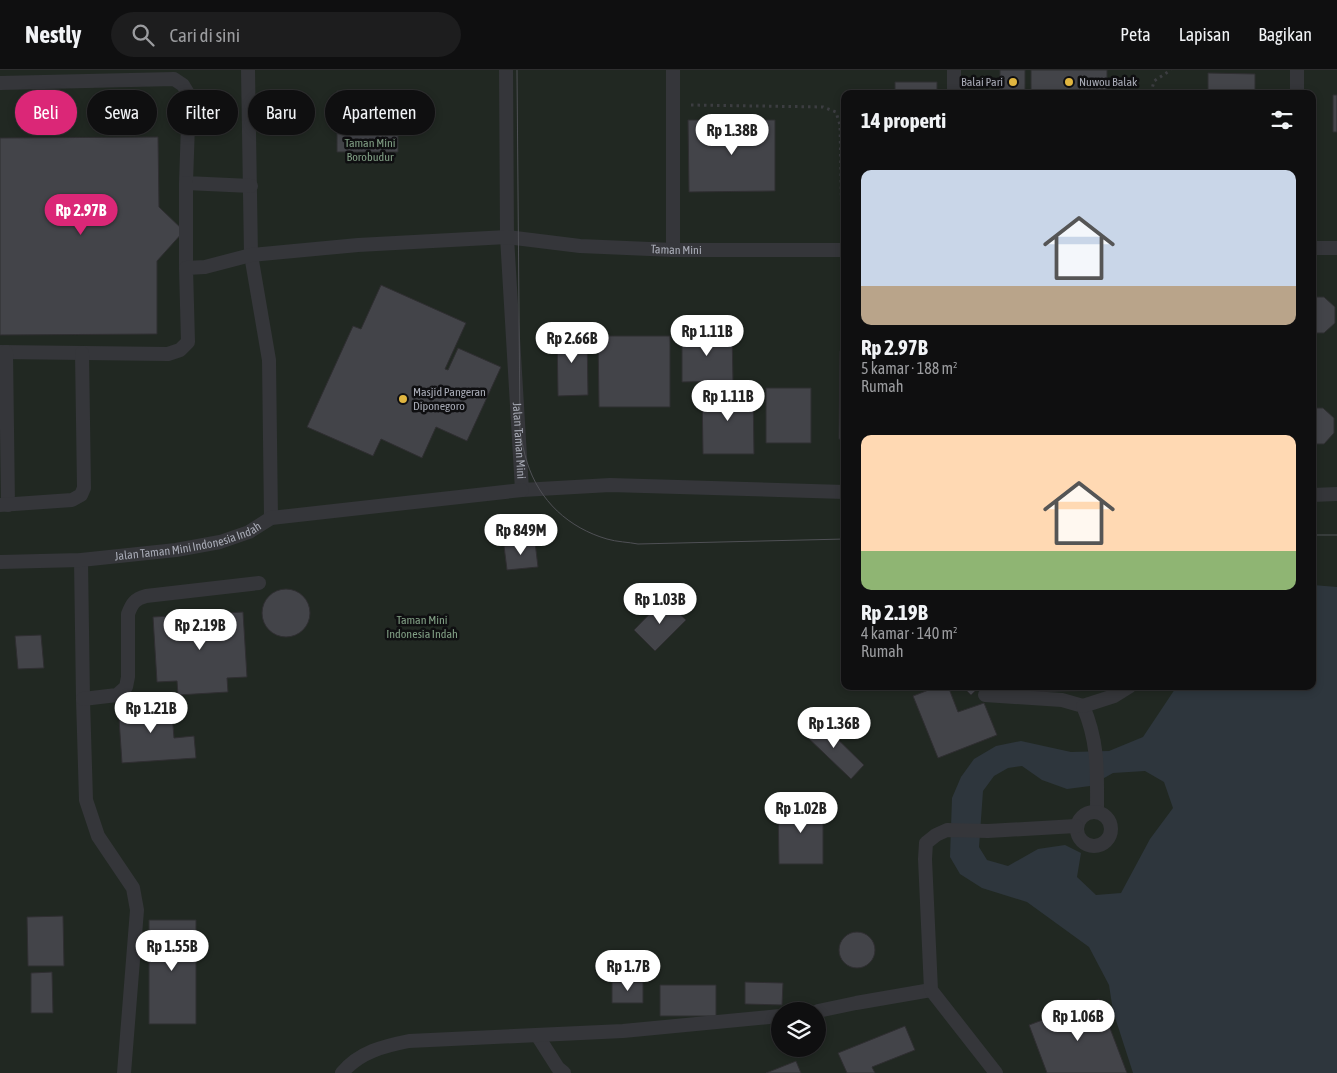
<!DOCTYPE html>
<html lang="id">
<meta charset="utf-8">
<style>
:root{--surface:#0f0f10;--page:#1d1d1e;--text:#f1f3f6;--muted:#9b9c9f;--line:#2f2f30;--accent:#db2777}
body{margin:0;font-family:"Asap Condensed",sans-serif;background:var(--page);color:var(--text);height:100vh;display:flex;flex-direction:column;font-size:19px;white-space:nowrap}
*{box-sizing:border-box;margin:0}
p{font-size:16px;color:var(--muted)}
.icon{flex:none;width:28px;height:28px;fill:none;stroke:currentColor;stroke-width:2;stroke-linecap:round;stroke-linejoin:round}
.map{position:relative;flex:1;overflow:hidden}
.sheet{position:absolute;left:841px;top:20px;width:475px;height:600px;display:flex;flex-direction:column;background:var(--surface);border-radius:10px;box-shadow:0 2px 8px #0003,0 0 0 1px var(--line)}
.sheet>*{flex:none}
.top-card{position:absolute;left:15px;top:20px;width:475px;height:45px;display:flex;gap:10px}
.fabs{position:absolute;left:771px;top:932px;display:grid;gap:10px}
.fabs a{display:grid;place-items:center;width:55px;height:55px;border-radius:50%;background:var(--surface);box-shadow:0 2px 8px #0003,0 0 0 1px var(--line);font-size:25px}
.price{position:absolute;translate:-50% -42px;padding:0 11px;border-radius:18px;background:#fff;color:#222;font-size:16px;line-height:32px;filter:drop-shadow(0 1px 2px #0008)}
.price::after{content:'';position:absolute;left:50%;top:30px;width:15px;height:11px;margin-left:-8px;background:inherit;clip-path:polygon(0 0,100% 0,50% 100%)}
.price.active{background:var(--accent);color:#fff}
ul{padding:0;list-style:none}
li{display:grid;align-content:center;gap:10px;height:265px;padding:0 20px}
li span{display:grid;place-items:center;height:155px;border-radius:10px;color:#555}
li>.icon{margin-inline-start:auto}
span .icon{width:90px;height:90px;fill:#fffc;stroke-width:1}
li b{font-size:21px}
h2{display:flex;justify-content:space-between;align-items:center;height:60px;padding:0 20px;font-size:21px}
.pill{padding:0 18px;border-radius:22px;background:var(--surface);box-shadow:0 2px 8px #0003,0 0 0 1px var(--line);font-size:18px;line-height:45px}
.pill.active{background:var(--accent);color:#fff}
header{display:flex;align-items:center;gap:30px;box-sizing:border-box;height:70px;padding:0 25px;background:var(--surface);border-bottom:1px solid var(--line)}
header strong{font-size:24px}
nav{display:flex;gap:28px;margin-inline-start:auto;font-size:18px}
.search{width:350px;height:45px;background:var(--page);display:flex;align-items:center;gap:12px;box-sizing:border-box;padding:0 18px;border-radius:28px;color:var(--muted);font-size:19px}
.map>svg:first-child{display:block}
.green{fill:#212822;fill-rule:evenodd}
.water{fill:#2e363d;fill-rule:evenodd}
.building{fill:#434449;stroke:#2f2e31}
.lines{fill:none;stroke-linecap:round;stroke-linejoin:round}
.path{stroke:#3c3d41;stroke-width:3;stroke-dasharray:2.5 4;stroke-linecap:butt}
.lane{stroke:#35363a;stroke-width:14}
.tram{stroke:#4f5055;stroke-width:1}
.poi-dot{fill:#e1b640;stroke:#0f0f11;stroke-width:2}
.labels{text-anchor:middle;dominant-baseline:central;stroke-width:5;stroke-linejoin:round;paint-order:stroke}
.poi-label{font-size:12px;fill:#a7aab5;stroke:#0f0f11;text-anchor:start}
.park-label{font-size:12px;fill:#809e84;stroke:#0f0f11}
.street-label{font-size:12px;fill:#a7aab5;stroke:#0f0f11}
</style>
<header>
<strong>Nestly</strong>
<div class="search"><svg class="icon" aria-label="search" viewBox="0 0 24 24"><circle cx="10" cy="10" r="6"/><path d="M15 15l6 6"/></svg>Cari di sini</div>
<nav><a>Peta</a><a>Lapisan</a><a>Bagikan</a></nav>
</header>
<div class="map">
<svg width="1337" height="1003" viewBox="0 0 1337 1003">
<rect width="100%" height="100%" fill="#141416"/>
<path class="green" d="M0 0H1337V1003H0ZM845 24H1312V616H845ZM780 941H818V979H780Z"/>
<path class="water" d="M1313 515 1337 517V1003H1133L1113 941 1109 915 1089 877 1027 832 982 818 960 804 950 787 952 728 961 707 974 689 996 676 1021 671 1071 682 1109 681 1143 667 1177 616H1312ZM1022 696 1042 710 1067 719 1090 716 1113 703 1145 701 1164 712 1173 738 1150 769 1121 823 1096 825 1077 807 1081 783 1065 775 1038 779 1008 796 987 790 979 777 983 721 994 706 1008 698Z"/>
<path class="building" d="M1000 0H1025V24H1000Z
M1031 0H1107V24H1031Z
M1208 3 1255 4V24H1208Z
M895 12H937V24H895Z
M337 21H398V82H337Z
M1333 25H1337V62H1333Z
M688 50H775V121L689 122Z
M158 67 159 137 184 161 157 191V264L0 265V68Z
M381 215 466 253 445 299 448 300 458 278 501 297 467 371 436 357 422 388 381 369 373 386 307 357 353 256 361 259Z
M1312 227H1324L1335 237V253L1324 263H1312Z
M682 262H732L733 311 682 312Z
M557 263H587L588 325 558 326Z
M598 266H670V337H599Z
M840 281H845V369H839Z
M766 318H811V373H766Z
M702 319H753L754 384H703Z
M1312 338H1323L1334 348V363L1324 374H1312Z
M535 472 538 497 507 500 504 476Z
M262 543a24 24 0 1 1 48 0a24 24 0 1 1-48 0Z
M664 529 686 550 655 581 634 560Z
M243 542 247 607 227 608 228 622 178 625 177 611 157 612 153 547Z
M41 565 44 598 18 599 15 566Z
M939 616H948L958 642 984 633 997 665 938 688 913 626Z
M962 616H980L971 625Z
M1013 616H1109L1106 620 1018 622Z
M171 631 174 668 194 666 196 688 122 693 118 634Z
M818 650 864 695 851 709 804 664Z
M778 734H823V794H779Z
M63 846 64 896H28L27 847Z
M149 850H196V954H149Z
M839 880a18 18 0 1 1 36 0a18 18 0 1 1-36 0Z
M52 902 53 943H31V903Z
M612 912H643V933H612Z
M745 912 783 913 782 935 745 934Z
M660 915H716V946H660Z
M1099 929 1127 1003H1047L1029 955Z
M905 956 915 980 872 997 875 1003H847L838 983Z
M796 991 801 1003H766Z"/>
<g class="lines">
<path class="path" d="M1151 23 1154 11 1171 0
M691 35 823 37 836 42 840 55 842 162"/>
<g class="lane">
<path d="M248 0 251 185 269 290 271 448"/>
<path id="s1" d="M506 0 507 167 522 420 610 415 845 422"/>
<path d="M673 0V180"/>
<path d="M1297 0V24"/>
<path d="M0 13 174 9 183 15 189 25 186 113 251 116"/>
<path d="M954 24V0"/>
<path d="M186 113V198"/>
<path d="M1312 178H1337"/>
<path id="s2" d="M0 282 168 284 180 280 188 272 186 198 205 197 251 185 358 175 507 167 580 176 673 180H845"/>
<path d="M6 282 8 435"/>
<path d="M1312 425 1337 424"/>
<path d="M0 435 72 430 81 425 84 418 82 283"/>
<path d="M81 490 83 629 86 730 98 766 133 818 137 840 124 1003"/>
<path id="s3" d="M0 492 81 490 176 480 220 472 249 462 271 448 522 420"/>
<path d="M985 625 1062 630 1083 636C1099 673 1097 703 1097 742"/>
<path d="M83 629 117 625 126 617 128 607V544C132 533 135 529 146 526L259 513"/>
<path d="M1083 636 1114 626 1130 616"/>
<circle cx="1094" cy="759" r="17"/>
<path d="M818 941 856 933 931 920"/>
<path d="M537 965 558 998 564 1003"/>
<path d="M342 1003C359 982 384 976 409 971L623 961 780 946"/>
<path d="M996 1003 931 920 925 789 926 773 936 765 947 760 988 761 1076 756"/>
</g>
<path class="tram" d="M517 0 520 362C522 372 524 383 527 392 539 431 569 458 607 469 617 472 628 472 638 474L845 469
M1312 465H1337"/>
</g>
<g class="poi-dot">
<circle cx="1013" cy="12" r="5"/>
<circle cx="1069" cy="12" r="5"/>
<circle cx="403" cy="329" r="5"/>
</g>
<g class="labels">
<g class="poi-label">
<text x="1003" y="12" text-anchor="end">Balai Pari</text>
<text x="1079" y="12">Nuwou Balak</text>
<text x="413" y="322">Masjid Pangeran<tspan x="413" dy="14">Diponegoro</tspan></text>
</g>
<g class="park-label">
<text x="370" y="73">Taman Mini<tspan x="370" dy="14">Borobudur</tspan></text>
<text x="422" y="550">Taman Mini<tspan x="422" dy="14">Indonesia Indah</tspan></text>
</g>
<g class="street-label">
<text stroke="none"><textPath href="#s2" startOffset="759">Taman Mini</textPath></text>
<text stroke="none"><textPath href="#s1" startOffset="371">Jalan Taman Mini</textPath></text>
<text stroke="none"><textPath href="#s3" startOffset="190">Jalan Taman Mini Indonesia Indah</textPath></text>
</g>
</g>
</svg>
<div class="fabs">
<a><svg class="icon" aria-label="layers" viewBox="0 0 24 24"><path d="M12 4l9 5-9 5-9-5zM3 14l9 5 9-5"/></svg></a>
</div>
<b class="price" style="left:732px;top:86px">Rp 1.38B</b>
<b class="price active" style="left:81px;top:166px">Rp 2.97B</b>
<b class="price" style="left:707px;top:287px">Rp 1.11B</b>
<b class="price" style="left:572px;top:294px">Rp 2.66B</b>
<b class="price" style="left:728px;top:352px">Rp 1.11B</b>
<b class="price" style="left:521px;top:486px">Rp 849M</b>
<b class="price" style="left:660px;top:555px">Rp 1.03B</b>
<b class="price" style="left:200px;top:581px">Rp 2.19B</b>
<b class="price" style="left:151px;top:664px">Rp 1.21B</b>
<b class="price" style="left:834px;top:679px">Rp 1.36B</b>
<b class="price" style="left:801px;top:764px">Rp 1.02B</b>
<b class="price" style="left:172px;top:902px">Rp 1.55B</b>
<b class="price" style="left:628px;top:922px">Rp 1.7B</b>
<b class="price" style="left:1078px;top:972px">Rp 1.06B</b>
<div class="top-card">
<a class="pill active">Beli</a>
<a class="pill">Sewa</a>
<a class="pill">Filter</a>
<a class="pill">Baru</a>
<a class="pill">Apartemen</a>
</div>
<section class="sheet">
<h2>14 properti<svg class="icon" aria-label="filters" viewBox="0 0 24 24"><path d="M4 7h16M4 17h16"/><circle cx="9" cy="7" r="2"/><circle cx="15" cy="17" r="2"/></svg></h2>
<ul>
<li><span style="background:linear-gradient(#c9d6e8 75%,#b9a48a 0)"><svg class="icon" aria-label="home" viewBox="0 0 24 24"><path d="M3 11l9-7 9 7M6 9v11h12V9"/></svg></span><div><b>Rp 2.97B</b><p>5 kamar · 188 m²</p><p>Rumah</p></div></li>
<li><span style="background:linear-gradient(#ffd9b3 75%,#8fb573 0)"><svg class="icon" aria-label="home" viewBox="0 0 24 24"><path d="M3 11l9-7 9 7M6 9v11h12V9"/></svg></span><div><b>Rp 2.19B</b><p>4 kamar · 140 m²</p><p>Rumah</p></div></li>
</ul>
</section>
</div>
